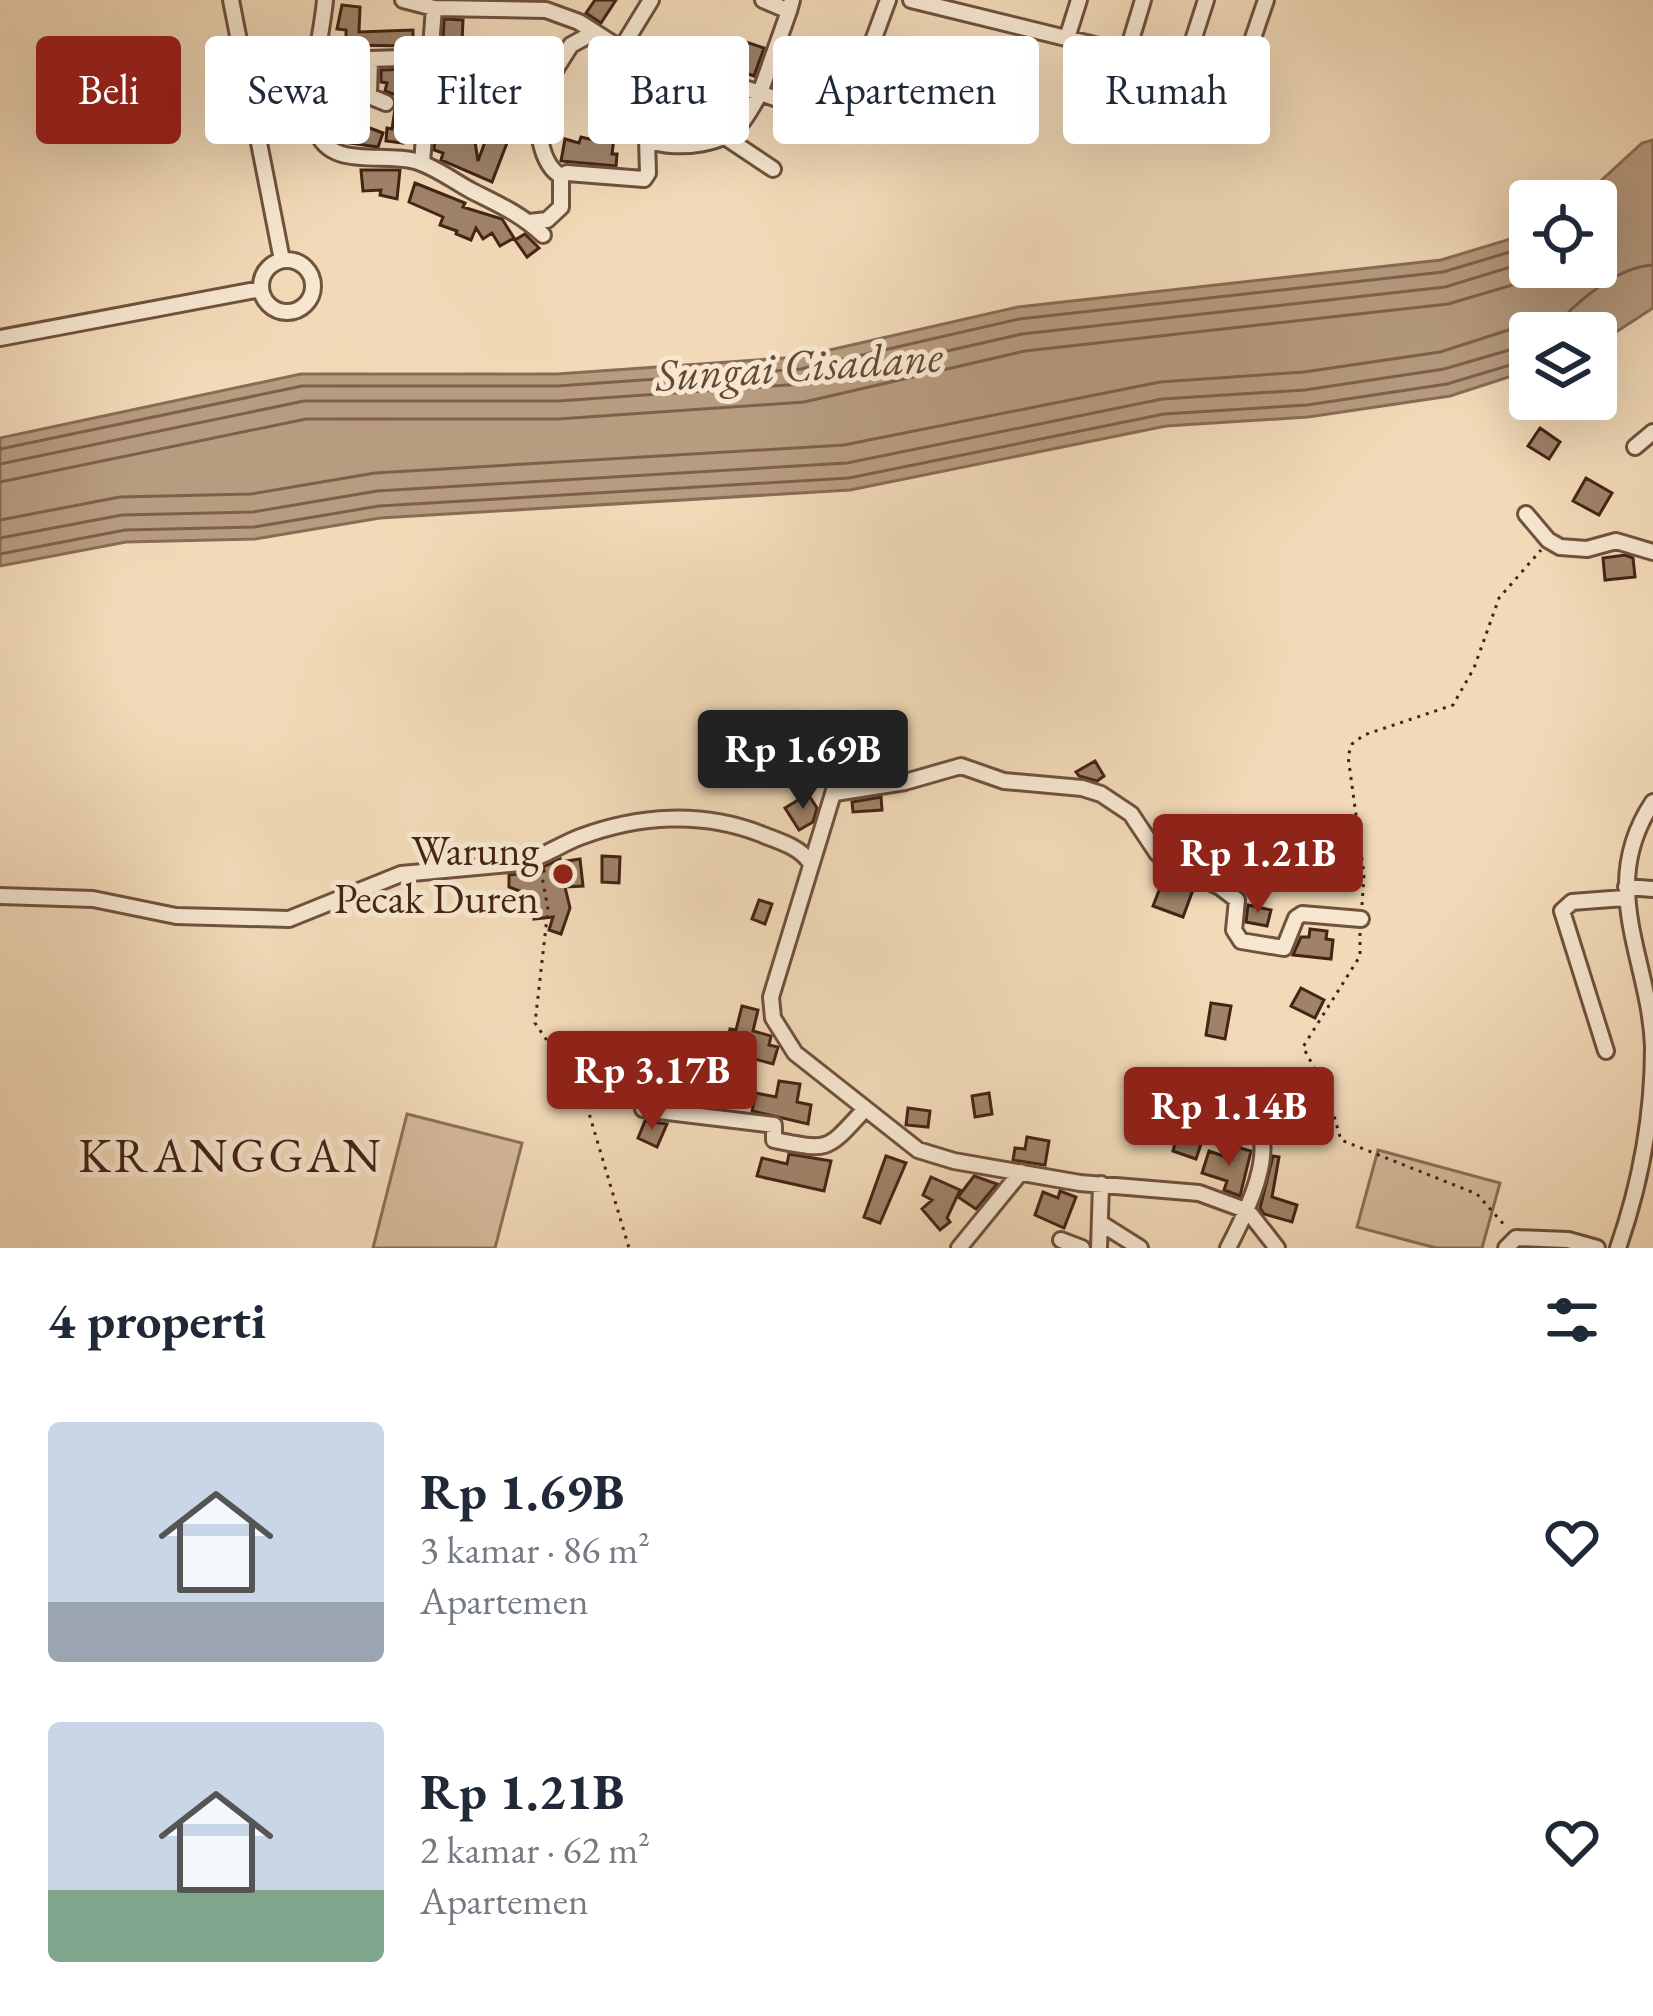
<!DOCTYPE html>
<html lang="id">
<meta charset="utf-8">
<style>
:root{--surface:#fff;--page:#f6f6f7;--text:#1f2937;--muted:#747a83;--accent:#8f2418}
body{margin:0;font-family:"EB Garamond",serif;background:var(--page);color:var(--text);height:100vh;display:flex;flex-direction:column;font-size:45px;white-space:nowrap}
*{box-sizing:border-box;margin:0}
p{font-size:39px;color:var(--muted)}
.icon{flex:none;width:66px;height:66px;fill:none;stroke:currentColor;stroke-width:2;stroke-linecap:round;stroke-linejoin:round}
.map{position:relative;height:1248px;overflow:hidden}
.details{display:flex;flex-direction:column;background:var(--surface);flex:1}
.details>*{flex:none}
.guide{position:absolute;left:36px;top:36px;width:1581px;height:108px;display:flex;gap:24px}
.controls{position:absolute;left:1509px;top:180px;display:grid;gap:24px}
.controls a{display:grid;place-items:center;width:108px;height:108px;border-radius:12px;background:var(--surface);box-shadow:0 12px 48px #0002;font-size:60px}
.price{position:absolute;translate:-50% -102px;padding:0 27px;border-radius:12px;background:var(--accent);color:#fff;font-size:39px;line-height:78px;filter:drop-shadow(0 3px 6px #0008)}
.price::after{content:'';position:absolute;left:50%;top:72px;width:36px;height:27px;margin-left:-18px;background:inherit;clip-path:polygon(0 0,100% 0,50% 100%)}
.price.selected{background:#222;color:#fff}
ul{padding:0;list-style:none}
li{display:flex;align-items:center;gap:36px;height:300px;padding:0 48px}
li span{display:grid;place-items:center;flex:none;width:336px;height:240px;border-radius:12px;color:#555}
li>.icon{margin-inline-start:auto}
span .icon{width:144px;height:144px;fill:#fffc;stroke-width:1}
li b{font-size:51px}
h2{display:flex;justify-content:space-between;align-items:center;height:144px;padding:0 48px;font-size:51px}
.chip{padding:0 42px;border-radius:12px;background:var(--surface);box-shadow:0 12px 48px #0002;font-size:42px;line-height:108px}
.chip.selected{background:var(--accent);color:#fff}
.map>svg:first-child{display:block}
.green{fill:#d5bb9c;stroke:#8d7058;stroke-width:3}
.water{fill:#b79c80;stroke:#896c55;stroke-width:3}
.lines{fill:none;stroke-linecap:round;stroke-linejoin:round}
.shore{stroke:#7e604a;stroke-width:3}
.building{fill:#9f8369;stroke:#452414;stroke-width:3}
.street-casing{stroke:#70523d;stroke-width:20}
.path{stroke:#452414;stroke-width:3;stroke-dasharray:3 6;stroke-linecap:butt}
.street{stroke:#f7e7d1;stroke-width:14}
.poi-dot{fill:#8f2418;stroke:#f7e7d1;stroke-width:4.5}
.labels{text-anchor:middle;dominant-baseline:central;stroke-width:10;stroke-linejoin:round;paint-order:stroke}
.poi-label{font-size:42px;fill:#452414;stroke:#f7e7d1;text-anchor:end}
.water-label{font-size:45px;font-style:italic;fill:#674834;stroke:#f7e7d1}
.quarter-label{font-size:48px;letter-spacing:3px;fill:#452414;stroke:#f7e7d1}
</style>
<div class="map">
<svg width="1653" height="1248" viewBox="0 0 1653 1248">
<rect width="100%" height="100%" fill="#f2dab8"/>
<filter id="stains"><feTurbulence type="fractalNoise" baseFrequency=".00167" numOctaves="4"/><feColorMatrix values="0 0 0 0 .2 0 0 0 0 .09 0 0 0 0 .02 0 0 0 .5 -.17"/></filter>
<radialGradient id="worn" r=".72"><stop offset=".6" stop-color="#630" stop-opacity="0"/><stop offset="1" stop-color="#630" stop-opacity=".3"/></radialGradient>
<path class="green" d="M407 1114 522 1143 495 1248H373Z
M1378 1150 1500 1183 1482 1248H1436L1357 1227Z"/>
<path class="water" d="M1653 140V308L1596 345V333H1530V370L1450 396 1308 417 1166 426 850 490 380 518 255 539 126 542 0 566V438L301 374H557L799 357 1018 307 1441 260 1530 233V267H1596V201H1579L1642 143Z"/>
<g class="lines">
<path class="shore" d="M0 449 302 386H557L801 369 1019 319 1443 272 1530 246
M0 464 304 401H558L802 384 1022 334 1445 287 1530 261
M0 482 306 419H558L804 402 1025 351 1448 304 1543 276 1559 267
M0 520 120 497 251 494 375 473 844 445 1160 382 1304 372 1440 352 1521 326 1551 331C1574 304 1615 267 1653 265
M0 538 122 515 253 512 377 491 847 463 1162 399 1305 390 1444 369 1530 344
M0 554 125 530 254 527 379 506 849 478 1164 414 1307 405 1447 384 1530 359"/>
</g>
<path class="building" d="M595 0H616L601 23 586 13Z
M342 5 360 7 359 32 413 30V46L346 45V30L337 29Z
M444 19 463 20 462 43 443 42Z
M740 40 764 48 754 76 731 68Z
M486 43V48L517 45 519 61H512L513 67 461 66 459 45Z
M785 57 806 65 796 92 775 83Z
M340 67 358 69 357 120 332 119 333 105H339Z
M414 69 413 84 404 83 401 97 385 91 387 83 381 82V70Z
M665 82 691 91 681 118 656 108Z
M467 89 470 108 438 113 439 93Z
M494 89 518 90 521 104 497 109Z
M395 109 409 111 403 143 386 141 387 128 392 129Z
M437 117 473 129 478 161 490 128 510 135 492 182 441 160 443 153 434 150Z
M351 121 383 133 378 147 343 142Z
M599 128 615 130 612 154H617L616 166 561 161 565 139 579 143 581 137 597 141Z
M361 170H400L397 199 380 195 381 190 363 191Z
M415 183 465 203 463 207 502 219 514 238 500 246 492 233 483 239 476 228 471 240 456 234 457 231 440 225 443 217 409 202Z
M525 234 539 248 527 257 515 240Z
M1540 428 1560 442 1549 459 1528 446Z
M1586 478 1612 493 1599 515 1573 501Z
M1625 555 1633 558 1635 577 1605 580 1603 558Z
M878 759 879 775 857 778 861 761Z
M1095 761 1104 776 1097 781 1079 776 1076 772Z
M808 794 817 808 813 822 799 830 785 808Z
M881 797 882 810 853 812 852 802Z
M1217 847 1233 849 1232 857 1254 864 1246 890 1233 879 1213 872Z
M602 856 620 857 619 883 602 882Z
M560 859V862L580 859 583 886 565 887 570 908 561 934 549 930 553 917 534 919 533 896 509 887V875L544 871 543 867Z
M1165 875 1194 887 1183 917 1153 906Z
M759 900 772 904 765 924 752 919Z
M1248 905 1271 910 1267 926 1246 922Z
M1310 929 1327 931 1326 939 1333 940 1331 959 1293 955 1301 937H1309Z
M1301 988 1324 1000 1315 1018 1291 1006Z
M1211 1003 1231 1006 1225 1039 1206 1035Z
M742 1006 758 1010 753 1031 771 1036 769 1045 778 1047 773 1064 744 1056 742 1065 722 1060 730 1029 736 1030Z
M697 1077 720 1083 714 1106 690 1103Z
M779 1081 800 1084 797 1102 811 1105 808 1124 752 1111 756 1093 776 1097Z
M989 1093 992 1114 975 1117 972 1096Z
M908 1108 930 1111 928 1127 906 1125Z
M1291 1117 1309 1120 1305 1143 1287 1140Z
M645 1121 667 1124 657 1147 638 1138Z
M1177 1136 1201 1144 1196 1159 1173 1151Z
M1027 1137 1049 1141 1045 1165 1013 1160 1015 1148 1025 1149Z
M1236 1147 1251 1151 1240 1196 1224 1190 1227 1181 1202 1173 1209 1151 1232 1159Z
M789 1154 831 1161 824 1191 757 1176 762 1158 787 1164Z
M886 1156 906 1163 880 1223 864 1217Z
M1273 1156 1279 1157 1272 1197 1297 1205 1292 1222 1264 1214 1260 1208Z
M974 1176 997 1184 976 1209 958 1197Z
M931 1177 960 1190 947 1218 950 1222 940 1230 922 1209 932 1200 923 1195Z
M1060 1191 1076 1197 1064 1228 1035 1215 1043 1192 1058 1198Z"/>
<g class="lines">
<defs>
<path id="street" d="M231 0 282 260
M325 0C322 37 305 95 316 129 329 170 382 152 415 161 436 167 453 181 472 191 498 204 521 214 543 235
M403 0 434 8 546 10 579 22 621 49 760 93 789 11
M651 0 621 49C625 72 625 103 634 125 645 153 702 147 724 137 741 129 751 109 760 93L829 117 847 111 888 0
M763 0 789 11 792 0
M911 0 1127 53
M1143 0 1127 53 1172 66 1188 56 1206 0
M1067 38 1079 0
M1252 41 1266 0
M319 53 370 59 432 57
M370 59 369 96 386 103
M431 77 535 79 552 75 571 45 593 33
M535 79C538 108 534 161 561 176
M725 137 773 169
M422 163 434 8
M529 222 547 220 561 207V176L567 173 644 179 648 173 647 139
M261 286a26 26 0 1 1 52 0a26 26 0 1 1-52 0Z
M0 338 261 289
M1635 447 1653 432
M1526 514 1548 540 1560 547 1587 549 1616 541 1653 552
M843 761 771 997 773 1018 795 1053 918 1150 954 1161 1080 1183 1199 1193 1248 1211 1277 1248
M835 793 905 782 961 766 1004 781 1082 788 1101 794 1131 814 1157 853 1169 863 1220 887 1237 900 1234 930 1241 941 1284 948 1296 918 1302 914 1361 919
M1626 887 1653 889
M0 896 93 899 176 916 289 919 401 874 520 863C542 858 559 845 580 837 639 815 702 811 761 834 778 841 798 846 809 861
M1606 1051 1562 911 1572 902 1624 898
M1176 1089C1199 1096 1231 1100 1249 1115 1283 1143 1244 1217 1228 1248
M643 1109 774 1125V1140C831 1151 826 1151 865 1109
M1102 1224 1140 1248
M1061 1240 1082 1248
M959 1248 1021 1172
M1099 1248 1101 1184
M1506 1248 1516 1238 1568 1240 1597 1248
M1618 1248C1641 1182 1653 1118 1653 1047 1650 959 1596 887 1653 802"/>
</defs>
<use href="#street" class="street-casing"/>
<path class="path" d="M541 871 548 909 535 1023 583 1093 629 1248
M1362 905 1364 874 1348 756 1352 744 1364 735 1453 705 1474 668 1499 598 1541 550
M1360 933V956L1303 1047 1327 1092 1341 1140 1477 1194 1507 1228
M585 1094 628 1105"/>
<use href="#street" class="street"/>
</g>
<circle class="poi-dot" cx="563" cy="874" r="12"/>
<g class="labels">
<g class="poi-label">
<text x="539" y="850">Warung<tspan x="539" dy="48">Pecak Duren</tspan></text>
</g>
<g class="water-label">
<text transform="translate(799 365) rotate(-4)">Sungai Cisadane</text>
</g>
<g class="quarter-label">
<text x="231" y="1155">KRANGGAN</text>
</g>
</g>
<rect width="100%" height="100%" filter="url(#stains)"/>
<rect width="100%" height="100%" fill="url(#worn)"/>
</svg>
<div class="controls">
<a><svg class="icon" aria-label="locate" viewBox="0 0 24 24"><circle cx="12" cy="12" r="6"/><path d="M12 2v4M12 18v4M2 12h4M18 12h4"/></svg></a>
<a><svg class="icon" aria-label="layers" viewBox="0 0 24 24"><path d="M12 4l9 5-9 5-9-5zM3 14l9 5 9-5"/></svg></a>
</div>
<b class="price selected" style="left:803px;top:812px">Rp 1.69B</b>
<b class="price" style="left:1258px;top:916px">Rp 1.21B</b>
<b class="price" style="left:652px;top:1133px">Rp 3.17B</b>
<b class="price" style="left:1229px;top:1169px">Rp 1.14B</b>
<div class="guide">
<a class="chip selected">Beli</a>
<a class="chip">Sewa</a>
<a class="chip">Filter</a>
<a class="chip">Baru</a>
<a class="chip">Apartemen</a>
<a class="chip">Rumah</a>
</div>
</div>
<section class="details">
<h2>4 properti<svg class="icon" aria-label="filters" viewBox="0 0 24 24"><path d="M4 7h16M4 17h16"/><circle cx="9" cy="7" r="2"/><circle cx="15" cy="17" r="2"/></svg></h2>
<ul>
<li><span style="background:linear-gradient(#c9d6e8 75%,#9aa5b1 0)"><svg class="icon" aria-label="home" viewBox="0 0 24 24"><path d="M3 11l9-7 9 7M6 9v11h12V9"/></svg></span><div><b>Rp 1.69B</b><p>3 kamar · 86 m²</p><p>Apartemen</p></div><svg class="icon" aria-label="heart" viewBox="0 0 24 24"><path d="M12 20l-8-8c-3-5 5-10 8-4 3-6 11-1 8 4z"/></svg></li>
<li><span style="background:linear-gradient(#c9d6e8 70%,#7fa58c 0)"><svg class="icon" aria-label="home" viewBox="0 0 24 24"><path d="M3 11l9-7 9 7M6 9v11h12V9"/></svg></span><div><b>Rp 1.21B</b><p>2 kamar · 62 m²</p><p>Apartemen</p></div><svg class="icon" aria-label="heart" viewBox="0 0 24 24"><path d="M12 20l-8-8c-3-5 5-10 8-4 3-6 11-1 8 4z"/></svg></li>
</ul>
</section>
